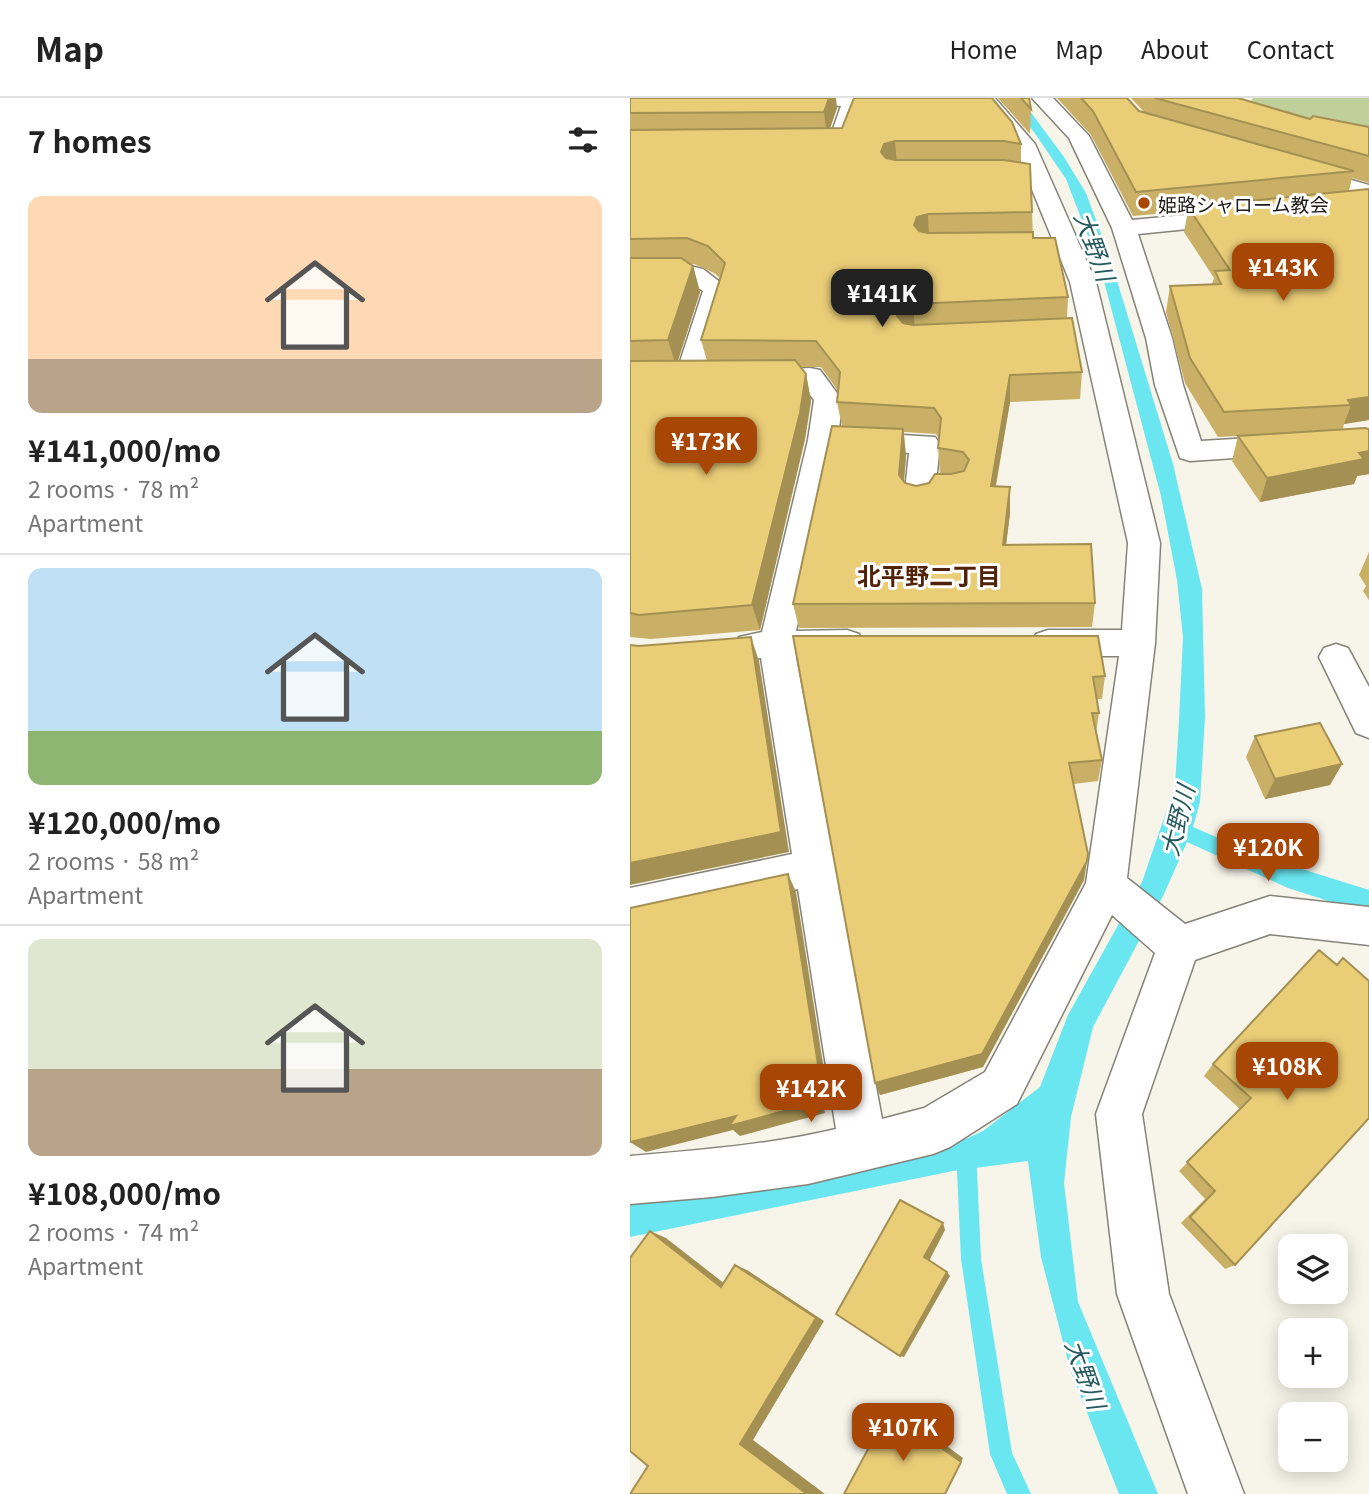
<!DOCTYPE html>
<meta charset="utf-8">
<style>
:root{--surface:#fff;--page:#f6f6f6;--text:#222;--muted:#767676;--line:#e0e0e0;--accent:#a84605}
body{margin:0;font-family:Georgia,"Noto Sans JP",serif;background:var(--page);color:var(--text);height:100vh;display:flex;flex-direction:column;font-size:26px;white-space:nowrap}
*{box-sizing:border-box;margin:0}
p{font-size:23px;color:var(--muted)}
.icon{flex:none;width:38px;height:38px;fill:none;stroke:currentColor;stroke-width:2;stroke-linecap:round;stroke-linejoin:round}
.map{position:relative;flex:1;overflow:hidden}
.drawer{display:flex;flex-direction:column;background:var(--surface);width:630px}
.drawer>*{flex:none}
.fabs{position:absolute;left:648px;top:1136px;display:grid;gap:14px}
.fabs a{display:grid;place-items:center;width:70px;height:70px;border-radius:14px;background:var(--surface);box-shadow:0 4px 18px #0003;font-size:35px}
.price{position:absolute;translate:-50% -60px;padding:0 16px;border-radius:14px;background:var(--accent);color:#fff;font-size:23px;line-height:46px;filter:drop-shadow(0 2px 4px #0008)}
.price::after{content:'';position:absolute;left:50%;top:42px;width:21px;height:16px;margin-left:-10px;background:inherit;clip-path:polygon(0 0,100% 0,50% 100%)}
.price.selected{background:#222;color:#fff}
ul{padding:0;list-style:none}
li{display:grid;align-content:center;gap:14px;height:371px;padding:0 28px}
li+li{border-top:2px solid var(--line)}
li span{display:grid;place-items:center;height:217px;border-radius:14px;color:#555}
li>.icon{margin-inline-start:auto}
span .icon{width:126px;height:126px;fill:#fffc;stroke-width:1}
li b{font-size:30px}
h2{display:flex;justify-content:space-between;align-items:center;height:84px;padding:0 28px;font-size:30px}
header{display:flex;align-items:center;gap:42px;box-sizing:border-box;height:98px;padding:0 35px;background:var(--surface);border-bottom:2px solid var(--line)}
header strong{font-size:33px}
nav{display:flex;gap:38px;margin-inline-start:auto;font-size:24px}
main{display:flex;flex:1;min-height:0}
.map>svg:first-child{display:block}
.green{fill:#c1cf9a}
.water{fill:#6ae6f0}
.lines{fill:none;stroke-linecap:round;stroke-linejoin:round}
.stream{fill:#6ae6f0;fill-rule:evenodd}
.street-casing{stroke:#858278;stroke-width:3}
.street{fill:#fff;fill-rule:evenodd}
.wall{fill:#c9b066;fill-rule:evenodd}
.shaded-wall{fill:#a49053}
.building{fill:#eacd77;stroke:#a49053;stroke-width:2}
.poi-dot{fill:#a84605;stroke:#fff;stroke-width:2.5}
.labels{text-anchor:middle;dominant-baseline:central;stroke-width:6;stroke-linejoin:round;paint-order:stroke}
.far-poi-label{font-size:19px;fill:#1c1b17;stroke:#fff;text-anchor:start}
.water-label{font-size:24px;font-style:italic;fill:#245a5e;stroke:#fff}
.neighbourhood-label{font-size:24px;font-weight:bold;fill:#532309;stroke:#fff}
</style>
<header>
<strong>Map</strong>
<nav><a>Home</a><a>Map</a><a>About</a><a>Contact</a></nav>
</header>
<main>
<section class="drawer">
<h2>7 homes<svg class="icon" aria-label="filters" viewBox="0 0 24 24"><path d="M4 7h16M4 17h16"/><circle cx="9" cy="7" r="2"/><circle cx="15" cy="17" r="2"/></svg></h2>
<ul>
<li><span style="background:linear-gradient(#ffd9b3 75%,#b9a48a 0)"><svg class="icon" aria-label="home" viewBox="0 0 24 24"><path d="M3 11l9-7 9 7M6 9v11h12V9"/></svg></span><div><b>¥141,000/mo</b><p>2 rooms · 78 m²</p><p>Apartment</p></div></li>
<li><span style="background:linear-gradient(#bfe0f5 75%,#8fb573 0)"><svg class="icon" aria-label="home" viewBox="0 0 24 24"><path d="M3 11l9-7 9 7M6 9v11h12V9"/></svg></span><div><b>¥120,000/mo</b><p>2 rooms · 58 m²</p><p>Apartment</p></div></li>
<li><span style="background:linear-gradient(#dfe7d0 60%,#b9a48a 0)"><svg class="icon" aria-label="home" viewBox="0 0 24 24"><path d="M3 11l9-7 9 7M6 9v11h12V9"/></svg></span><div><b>¥108,000/mo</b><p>2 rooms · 74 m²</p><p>Apartment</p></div></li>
</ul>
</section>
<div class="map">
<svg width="739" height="1396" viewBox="0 0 739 1396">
<rect width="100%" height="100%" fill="#f7f4e9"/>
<path class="green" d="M623 0H739V48L615 13Z"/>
<path class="water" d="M375 0 394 5 434 59 456 95 481 163 543 366 572 491 575 619 570 704 563 729 630 758 739 792V816L658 790 557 744 534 796 463 929 441 1019 434 1085 448 1204 528 1396H489L440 1271 411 1159 398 1063 323 1073 0 1139V1104L307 1054 353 1033 410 989 438 917 512 784 545 688 549 622 553 539 547 482 531 398 471 172 436 81 404 34Z"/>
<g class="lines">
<path class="stream" d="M336 1041 343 1044 346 1051 351 1161 382 1355 401 1396H377L360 1356 331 1161 326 1051 329 1044Z"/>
<defs>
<path id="street" d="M163 0H231L233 3 215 53H190L187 48 190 43 199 42 211 8 166 4Z
M344 0H365L405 46 466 184 530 445 525 545 497 780 555 826 640 798 739 809V847L640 836 565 862 512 1016 539 1196 614 1396H558L487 1196 466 1016 525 855 482 817 387 1006 320 1049 303 1056 178 1086 82 1099 0 1106V1058C69 1052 139 1047 206 1031L168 791 0 828V790L162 756 131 560 121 561 109 557 104 548 109 539 132 534 178 342 184 302 172 286 125 287 115 285 111 279 115 273 180 270 190 272 212 302 208 342 166 533 217 532 229 536 234 545 229 554 217 558 166 559 252 1021 294 1010 355 974 456 785 489 558H418L406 554 401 545 406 536 418 532H492L498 445 440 184 384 48Z
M402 0H423L459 38 502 122 608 112 616 114 620 119 616 124 608 126 508 136 542 240 553 287 571 343 734 333 739 334V357L726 352 560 363 550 360 525 287 516 240 482 130 439 40Z
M669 67 739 87V101L661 79 658 74 661 69Z
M64 169 73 171 99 191 73 279 69 285 59 287 49 285 45 279 73 193 59 184H0V170Z
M223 334 305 339 310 346 304 402 300 409 289 412 278 409 274 402 279 355 213 350 208 343 213 336Z
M706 546 718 550 739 589V640L726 635 689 559 694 550Z"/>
</defs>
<use href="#street" class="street-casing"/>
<use href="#street" class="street"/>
</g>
<path class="wall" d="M0 0 207 10 200 30H212L224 0 391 46V64L402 114 403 140 438 199 437 220 452 274 450 301 380 304 366 388 380 389V415L376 447 465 505 462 529 169 530 163 506 212 329 207 304 208 293 191 269H171L176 276 181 303 175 341 130 532 21 541 0 539ZM61 166H64L84 175 90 180 71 242 77 263H48L70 194 63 168ZM274 334 306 336 309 341 308 350 310 376 299 385 286 388 275 385 274 384 276 358Z
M368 0H399L401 11 400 36Z
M427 0H497L509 13 514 14 501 0H608L680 21 739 29V85L722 80 719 93 739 322 714 326 713 331H739V376L727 378 724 386 630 404 602 363 608 338 588 339 555 285 536 214 540 188 582 186 584 180 554 134 558 113 503 118 461 37Z
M739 454V502L733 493 736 488 729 477Z
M163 538 475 578 472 601H467L469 615 466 636 472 662 468 683 444 686 454 782 353 969 250 997Z
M625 638 712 666 700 687 635 701 616 659Z
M689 852 605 1167 595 1171 551 1125 575 1101 549 1073 610 1011 574 978 583 966Z"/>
<path class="shaded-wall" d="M199 0H206L207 10 197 39 194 14Z
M265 43 267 68 257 72 251 54 254 46Z
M298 116 299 142 289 146 284 127 287 119Z
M63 168 70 194 46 268 38 242Z
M283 206 285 232 270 244 267 218 271 209Z
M176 276 181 303 175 341 130 532 122 507Z
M380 277V304L361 414V388Z
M739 299V322L714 326 721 307 718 302Z
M273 331 276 358 272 403 269 377Z
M739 353V376L727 378 724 386 630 404 637 380 729 355Z
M380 389V415L373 472V447Z
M121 539 129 563 159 754 0 787V765Z
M712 666 700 687 635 701 645 681Z
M457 763 454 782 353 969 250 997 245 985Z
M158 776 166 794 200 1010 194 1011 195 1015 110 1038 103 1032 16 1054 0 1044Z
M313 1125 315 1132 298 1165 294 1159Z
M20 1133 36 1140 104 1193 91 1189Z
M105 1167 117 1172 194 1223 123 1342 195 1396H177L110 1346Z
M317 1174 320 1178 274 1259 270 1258Z
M265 1310 333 1360 331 1364 259 1312Z"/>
<path class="building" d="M0 0H199L194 14 0 15Z
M224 0H362L382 24 391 46 374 43H265L254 46 251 54 256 60 265 62H374L400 66 402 114 298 116 287 119 284 127 289 133 298 135 403 134V140H425L438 199 283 206 271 209 267 218 273 225 283 227 442 220 452 274 380 277 361 388 380 389 373 447 461 446 465 505 163 506 202 328 273 331 269 377 275 385 286 388 299 385 305 376H321L334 373 339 362 333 354 308 350 311 320 304 310 207 304 210 274 186 243 71 242 95 165 78 148 57 140 0 141V32L212 30Z
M391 0H399L401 11Z
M451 0H497L509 13 724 73 506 94 463 13Z
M525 0H608L680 21 683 18 739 29V58Z
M739 91V299L718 302 721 307 594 314 560 260 540 188 591 186 585 173 600 172 558 109Z
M0 160H51L63 168 38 242 0 243Z
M165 262 176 276 170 315 122 507 9 517 0 515V263Z
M735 330 739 331V353L729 355 734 361 637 380 608 338Z
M163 538H468L475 578 463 579 469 615H462L472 662 439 665 458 756 457 763 352 956 245 985Z
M121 539 151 734 0 765V547L9 548Z
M690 625 712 666 645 681 625 638Z
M158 776 193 998 186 1000 187 1004 99 1028 106 1018 0 1044V810Z
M689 852 707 867 713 860 739 883V1020L605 1167 560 1119 585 1093 557 1064 621 1000 583 966Z
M270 1102 313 1125 294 1159 317 1174 270 1258 206 1216Z
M20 1133 91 1189 105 1167 186 1220 110 1346 177 1396H0L18 1368 0 1353V1160Z
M259 1312 331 1364 315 1396H214Z"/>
<circle class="poi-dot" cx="514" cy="105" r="7"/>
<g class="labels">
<g class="far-poi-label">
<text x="528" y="105">姫路シャローム教会</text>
</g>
<g class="water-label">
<text transform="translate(466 148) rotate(70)">大野川</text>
<text transform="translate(546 722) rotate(-76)">大野川</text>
<text transform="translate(457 1276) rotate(70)">大野川</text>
</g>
<g class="neighbourhood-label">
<text x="299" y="476">北平野二丁目</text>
</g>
</g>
</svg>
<div class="fabs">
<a><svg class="icon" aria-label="layers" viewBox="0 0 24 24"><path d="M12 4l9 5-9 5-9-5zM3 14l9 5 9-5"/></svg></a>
<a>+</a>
<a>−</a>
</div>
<b class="price" style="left:653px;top:205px">¥143K</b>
<b class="price selected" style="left:252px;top:231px">¥141K</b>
<b class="price" style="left:76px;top:379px">¥173K</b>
<b class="price" style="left:638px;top:785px">¥120K</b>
<b class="price" style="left:657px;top:1004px">¥108K</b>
<b class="price" style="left:181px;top:1026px">¥142K</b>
<b class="price" style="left:273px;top:1365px">¥107K</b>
</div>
</main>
